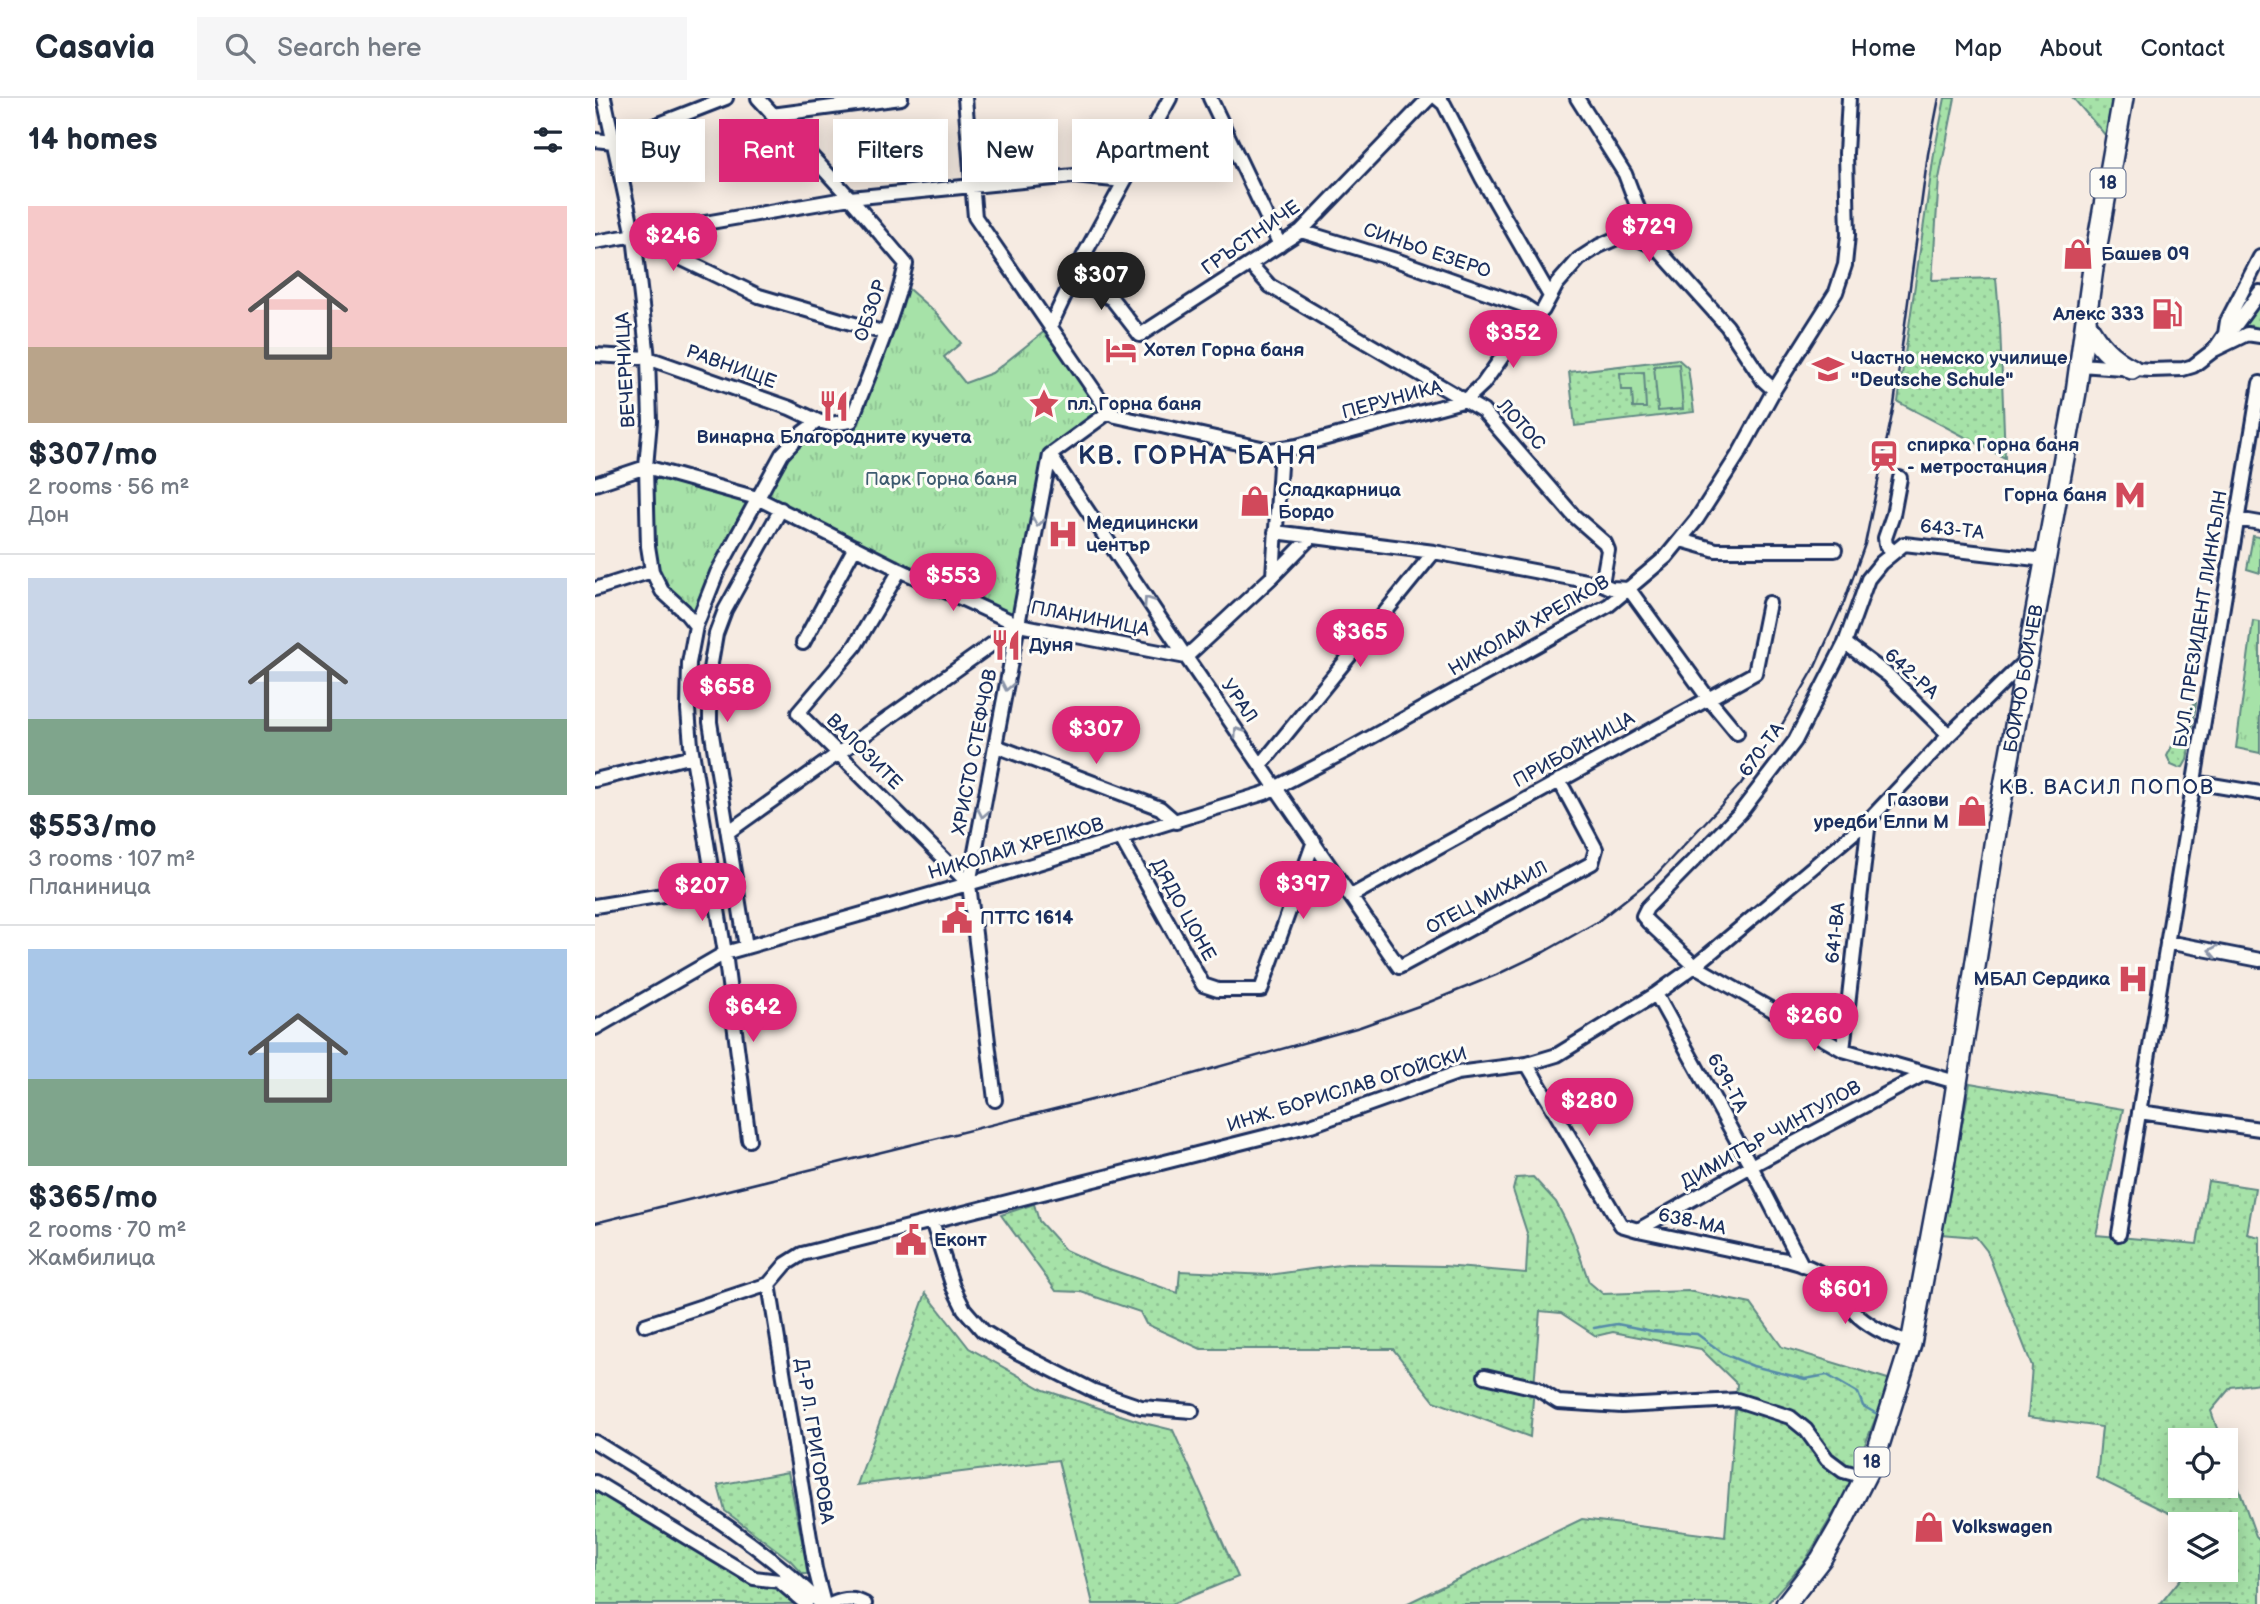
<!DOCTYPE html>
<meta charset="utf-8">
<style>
:root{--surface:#fff;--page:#f6f6f7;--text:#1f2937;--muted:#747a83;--line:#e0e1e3;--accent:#db2777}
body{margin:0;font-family:"Balsamiq Sans",sans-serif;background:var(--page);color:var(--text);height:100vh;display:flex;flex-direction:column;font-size:26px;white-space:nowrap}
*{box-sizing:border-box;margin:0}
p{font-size:23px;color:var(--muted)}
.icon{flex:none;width:38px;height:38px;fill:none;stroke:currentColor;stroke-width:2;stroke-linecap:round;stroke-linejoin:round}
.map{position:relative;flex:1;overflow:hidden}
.side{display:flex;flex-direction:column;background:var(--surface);width:595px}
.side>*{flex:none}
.guide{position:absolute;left:21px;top:21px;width:665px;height:63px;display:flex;gap:14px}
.tools{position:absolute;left:1573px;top:1330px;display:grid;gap:14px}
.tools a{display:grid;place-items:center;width:70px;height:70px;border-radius:0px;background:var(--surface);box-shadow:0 4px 18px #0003;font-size:35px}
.price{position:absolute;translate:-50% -60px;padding:0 16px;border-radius:24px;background:var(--accent);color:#fff;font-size:23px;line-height:46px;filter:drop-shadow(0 2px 4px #0008)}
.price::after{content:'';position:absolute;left:50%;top:42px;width:21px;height:16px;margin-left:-10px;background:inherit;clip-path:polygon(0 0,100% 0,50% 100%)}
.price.active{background:#222;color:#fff}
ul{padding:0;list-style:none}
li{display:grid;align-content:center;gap:14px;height:371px;padding:0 28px}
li+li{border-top:2px solid var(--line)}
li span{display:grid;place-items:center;height:217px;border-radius:0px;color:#555}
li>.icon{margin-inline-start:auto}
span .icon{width:126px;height:126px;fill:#fffc;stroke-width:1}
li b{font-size:30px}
h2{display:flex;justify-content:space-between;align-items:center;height:84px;padding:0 28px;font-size:30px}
.pill{padding:0 24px;border-radius:0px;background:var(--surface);box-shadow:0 4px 18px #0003;font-size:24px;line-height:63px}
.pill.active{background:var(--accent);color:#fff}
header{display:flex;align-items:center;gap:42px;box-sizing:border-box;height:98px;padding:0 35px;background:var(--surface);border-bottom:2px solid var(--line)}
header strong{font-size:33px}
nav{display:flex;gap:38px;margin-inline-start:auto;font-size:24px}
.search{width:490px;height:63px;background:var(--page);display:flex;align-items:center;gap:18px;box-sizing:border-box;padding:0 24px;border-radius:0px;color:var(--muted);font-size:26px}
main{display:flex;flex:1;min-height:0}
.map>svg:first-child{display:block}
.grass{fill:url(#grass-dots);stroke:#608883;stroke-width:2}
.park{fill:url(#park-tufts);stroke:#608883;stroke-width:2}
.garden{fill:#a6e2a8;stroke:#608883;stroke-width:2}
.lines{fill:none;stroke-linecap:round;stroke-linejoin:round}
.stream{stroke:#558ba8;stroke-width:2.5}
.minor-casing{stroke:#1b2f5e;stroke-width:18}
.highway-casing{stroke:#1b2f5e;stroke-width:24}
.minor{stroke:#fdfcf7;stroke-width:12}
.highway{stroke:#fdfcf7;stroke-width:19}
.rail{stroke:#1b2f5e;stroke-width:2.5}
.oneway{stroke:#8c96aa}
.labels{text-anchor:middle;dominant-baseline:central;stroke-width:6;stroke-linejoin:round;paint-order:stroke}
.shield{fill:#fdfcf7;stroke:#5f6c8c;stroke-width:2}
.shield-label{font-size:18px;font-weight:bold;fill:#1b2f5e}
.street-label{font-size:19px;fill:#1b2f5e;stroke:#fdfcf7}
.poi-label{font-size:19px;font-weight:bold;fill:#1b2f5e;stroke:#fdfcf7;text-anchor:start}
.park-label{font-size:19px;fill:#3e5c70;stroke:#fdfcf7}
.neighbourhood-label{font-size:21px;letter-spacing:2px;fill:#1b2f5e;stroke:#fdfcf7}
.district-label{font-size:26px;font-weight:bold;letter-spacing:2px;fill:#1b2f5e;stroke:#fdfcf7}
</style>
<header>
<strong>Casavia</strong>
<div class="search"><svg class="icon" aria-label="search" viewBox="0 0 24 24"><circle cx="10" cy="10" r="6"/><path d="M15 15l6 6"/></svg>Search here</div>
<nav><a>Home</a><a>Map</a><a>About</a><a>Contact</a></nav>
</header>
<main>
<section class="side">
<h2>14 homes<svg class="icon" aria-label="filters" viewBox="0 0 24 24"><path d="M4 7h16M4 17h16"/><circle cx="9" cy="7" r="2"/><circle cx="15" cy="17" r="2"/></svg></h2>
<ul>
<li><span style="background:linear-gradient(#f6c9c9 65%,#b9a48a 0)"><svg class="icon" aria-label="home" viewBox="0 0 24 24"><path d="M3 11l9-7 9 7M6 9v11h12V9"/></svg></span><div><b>$307/mo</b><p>2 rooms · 56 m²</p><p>Дон</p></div></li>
<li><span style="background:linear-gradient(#c9d6e8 65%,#7fa58c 0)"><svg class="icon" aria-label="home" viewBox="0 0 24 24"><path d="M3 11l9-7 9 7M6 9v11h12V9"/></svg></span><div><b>$553/mo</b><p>3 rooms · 107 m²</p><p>Планиница</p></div></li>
<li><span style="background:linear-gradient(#a9c7e8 60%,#7fa58c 0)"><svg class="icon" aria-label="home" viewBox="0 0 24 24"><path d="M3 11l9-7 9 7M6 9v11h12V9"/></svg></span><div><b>$365/mo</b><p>2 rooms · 70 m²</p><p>Жамбилица</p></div></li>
</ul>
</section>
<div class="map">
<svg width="1665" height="1506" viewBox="0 0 1665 1506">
<defs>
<pattern id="grass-dots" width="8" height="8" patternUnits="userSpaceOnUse" patternTransform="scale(1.75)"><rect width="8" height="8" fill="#a6e2a8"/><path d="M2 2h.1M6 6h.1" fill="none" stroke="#8ec293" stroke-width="1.8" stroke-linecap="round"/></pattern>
<pattern id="park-tufts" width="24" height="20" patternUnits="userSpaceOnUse" patternTransform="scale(1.75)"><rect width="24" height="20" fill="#a6e2a8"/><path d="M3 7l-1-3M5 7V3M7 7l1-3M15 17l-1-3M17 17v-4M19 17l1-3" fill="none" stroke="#8ec293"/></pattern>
</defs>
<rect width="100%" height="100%" fill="#f6ebe2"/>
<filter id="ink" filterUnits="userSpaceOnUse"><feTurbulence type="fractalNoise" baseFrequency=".0143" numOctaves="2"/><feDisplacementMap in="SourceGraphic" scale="14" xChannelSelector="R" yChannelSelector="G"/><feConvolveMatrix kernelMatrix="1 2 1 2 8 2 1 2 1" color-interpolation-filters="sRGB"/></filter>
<g filter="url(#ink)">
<path class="grass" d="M1350 0H1360L1344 81 1337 182 1401 180 1405 227 1410 360 1303 304 1339 56Z
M1478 0H1518L1511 38Z
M1665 200V231L1653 229 1642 233Z
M1083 261 1093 270 1099 314 980 328 974 274Z
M1601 605 1592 662 1588 669 1583 670 1576 667 1572 658 1598 606Z
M1375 985 1528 1011 1501 1137 1602 1146 1613 1083 1660 1090 1652 1136 1665 1139V1285L1636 1289 1616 1313 1626 1342H1586V1388H1631V1355L1661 1438 1665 1442V1506H1565L1593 1472H1631V1426H1596L1502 1380 1507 1329 1433 1319 1437 1268 1392 1153 1381 1139 1346 1136Z
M938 1079 961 1104 977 1135 994 1184 1008 1196 1093 1193 1156 1206 1187 1249 1296 1282 1250 1396 1210 1463 1172 1506H811L987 1421 1130 1439 1142 1286 1106 1251 1018 1234 1001 1238 966 1215 945 1213 935 1339 839 1303 798 1251H606L551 1226 545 1214 486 1194 461 1193 406 1117 439 1106 444 1123 470 1152 503 1167 583 1195 585 1173 674 1177 752 1166 849 1168 931 1175 933 1138 918 1092 921 1080Z
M331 1195 374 1250 449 1292 553 1326 578 1332 643 1479 577 1506H498L463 1362 262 1387Z
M193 1374 213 1472 212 1476H208L195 1462 130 1413 123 1387Z
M0 1391 185 1489 206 1506H0Z"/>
<path class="park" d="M307 185 343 217 366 245 349 259 370 285 397 275 455 229 514 314 455 357 424 527 162 400 101 528 57 473 51 369 162 400 187 356 223 323H256Z
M1049 274 1051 310H1038L1037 292H1026L1025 275Z
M1658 438 1665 439V475L1652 471Z
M1658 523 1665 524V655L1641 650Z"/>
<path class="garden" d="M1084 266 1088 311 1063 313 1059 268Z"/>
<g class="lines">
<path class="stream" d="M999 1230 1022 1226 1057 1233 1102 1236 1129 1256 1158 1268 1210 1281 1232 1277 1263 1295 1268 1308 1282 1316"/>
<defs>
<path id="minor" d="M9 0 39 138 53 260 55 323 51 369 53 448 57 473 67 493 89 513 101 528
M370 0 380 119 514 314
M615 0 685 147
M842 0 849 6 887 80 955 198
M982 0 1030 76 1049 126 1061 149 1132 228 1168 282 1179 292
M177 17 306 0
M0 42 18 44 131 0
M706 133 801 162 928 207 943 217
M39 138 164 198 290 235
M0 144 255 100 479 78 529 83
M655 166 675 188 888 313 978 417 1010 445 1013 452 1007 486
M477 179 517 201 545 237 706 133 834 0
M455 229 489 157 575 0
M1630 236 1632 223 1665 159
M1619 252 1652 236 1665 238
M0 257 53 260 195 310 223 323 235 326 256 323C276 271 299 219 311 166L255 100 163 0
M1485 267 1555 272 1588 271 1598 268 1619 252 1630 236 1640 228 1665 194
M514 314 521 318 675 352 702 348 871 302 888 286 924 235 948 212 962 186 984 161 1004 148 1024 139H1038L1061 149
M455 357 591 559 804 869 997 765 1001 751 964 682
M455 357 514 314
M0 386 51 369 162 400 305 472 424 527 591 559
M1642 421 1665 425
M680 434 839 454 1007 486 1016 490 1034 491
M1086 442 1121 452H1240
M1299 454 1291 447 1290 440 1298 417 1305 380
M305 472 260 548 203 615 374 786
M678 478 686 352
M0 491 57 473
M1034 491 1113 600 1142 635
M208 545 260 449
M1250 545 1294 578 1354 637
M591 559 678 478 717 438
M401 648 565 710 581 724
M666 667 839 454
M0 682 97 658
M1599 684 1665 695
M133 734 424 527
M526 740 608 887 623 892H666L719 743
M756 798 1160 575 1174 505
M0 808 118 789
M1572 844 1665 862
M151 849 115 624V571L121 536 130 512 186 411
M1061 896 1156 1068 1207 1167
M0 930 130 855 401 778 670 695 753 652 1014 507 1071 459 1102 421 1145 354 1179 292 1241 194 1250 167 1253 137 1251 55 1254 0
M1248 952 1274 722
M932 966 1026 1127 1043 1132 1166 1158C1187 1160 1221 1167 1236 1184 1246 1194 1253 1209 1263 1218 1279 1232 1297 1239 1316 1246
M1361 984 1248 952 1100 868 1053 824 1048 818 1052 810 1145 715 1200 643 1250 545 1273 481 1286 465 1309 446 1450 462
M400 1002 374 786 455 357
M1544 1014 1665 1031
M154 1042 130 855 96 647 93 612 94 565 101 528 122 475 187 356 207 335 223 323
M337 1123 358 1189 369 1211 388 1233 422 1254 499 1293 546 1309 597 1313
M1043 1132 1156 1068 1329 976
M1524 1136 1665 285
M174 1186 220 1471 229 1506
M50 1227 174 1186 191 1166 207 1156 716 1027 862 975 932 966 962 957 1061 896 1100 868 1274 722 1354 637 1432 561
M890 1278 941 1290 963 1304 1027 1308 1142 1302 1195 1319 1211 1332 1232 1361 1248 1373 1270 1379
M0 1344C78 1393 161 1440 226 1506
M0 1384 159 1480 184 1483 211 1506
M237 1506C248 1501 260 1500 270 1506"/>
<g id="highway">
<path d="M1491 225C1503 247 1515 260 1537 271"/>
<path id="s1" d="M1191 1506 1226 1461 1245 1428 1281 1357 1316 1246 1350 1062 1403 721 1481 294 1498 170 1528 0"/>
</g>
</defs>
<use href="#minor" class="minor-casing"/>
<use href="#highway" class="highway-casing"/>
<use href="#minor" class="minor"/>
<use href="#highway" class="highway"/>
<path class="rail" d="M0 1125 573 983 765 929 832 905 901 877 949 854 1002 824 1059 779 1145 687 1185 630 1219 571 1249 504 1270 446 1299 307 1333 56 1344 0"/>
</g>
<defs><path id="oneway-chevron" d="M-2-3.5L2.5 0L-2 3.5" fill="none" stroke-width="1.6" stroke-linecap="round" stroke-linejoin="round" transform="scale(1.75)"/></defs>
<g class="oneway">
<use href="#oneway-chevron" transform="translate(443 424) rotate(100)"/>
<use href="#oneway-chevron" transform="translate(553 503) rotate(-124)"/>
<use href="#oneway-chevron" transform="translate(412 588) rotate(101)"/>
<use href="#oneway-chevron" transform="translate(643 634) rotate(-125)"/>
<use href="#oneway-chevron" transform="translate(388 715) rotate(101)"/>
<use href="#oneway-chevron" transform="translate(1618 853) rotate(-169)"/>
</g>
</g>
<defs>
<symbol id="shop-bare" viewBox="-9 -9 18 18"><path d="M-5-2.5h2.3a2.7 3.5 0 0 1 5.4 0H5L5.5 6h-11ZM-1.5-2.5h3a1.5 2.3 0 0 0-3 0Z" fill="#d1495b" stroke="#fdfcf7" stroke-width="2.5" paint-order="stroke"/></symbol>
<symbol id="fuel-bare" viewBox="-9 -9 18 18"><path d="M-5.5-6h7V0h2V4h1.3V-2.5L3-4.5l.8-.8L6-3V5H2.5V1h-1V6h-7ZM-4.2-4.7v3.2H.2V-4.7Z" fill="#d1495b" stroke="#fdfcf7" stroke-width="2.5" paint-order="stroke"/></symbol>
<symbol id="hotel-bare" viewBox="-9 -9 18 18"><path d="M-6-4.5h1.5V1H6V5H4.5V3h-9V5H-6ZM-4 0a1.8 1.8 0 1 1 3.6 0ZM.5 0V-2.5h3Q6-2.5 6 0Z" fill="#d1495b" stroke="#fdfcf7" stroke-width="2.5" paint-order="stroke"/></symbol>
<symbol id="school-bare" viewBox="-9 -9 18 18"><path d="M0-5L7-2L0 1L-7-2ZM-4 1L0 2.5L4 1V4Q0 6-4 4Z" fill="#d1495b" stroke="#fdfcf7" stroke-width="2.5" paint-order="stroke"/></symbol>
<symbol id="sight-bare" viewBox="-9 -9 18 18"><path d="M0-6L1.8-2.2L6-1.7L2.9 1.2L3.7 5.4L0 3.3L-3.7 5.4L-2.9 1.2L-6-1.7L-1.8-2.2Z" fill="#d1495b" stroke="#fdfcf7" stroke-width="2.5" paint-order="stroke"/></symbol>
<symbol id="restaurant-bare" viewBox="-9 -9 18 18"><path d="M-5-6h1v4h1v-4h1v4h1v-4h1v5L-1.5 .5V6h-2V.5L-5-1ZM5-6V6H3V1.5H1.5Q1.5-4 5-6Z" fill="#d1495b" stroke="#fdfcf7" stroke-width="2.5" paint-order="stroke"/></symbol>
<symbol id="station-bare" viewBox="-9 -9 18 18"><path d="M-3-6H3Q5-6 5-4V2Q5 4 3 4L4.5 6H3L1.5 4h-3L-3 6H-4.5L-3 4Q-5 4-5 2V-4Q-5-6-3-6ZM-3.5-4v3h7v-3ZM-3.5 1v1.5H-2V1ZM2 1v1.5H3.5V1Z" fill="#d1495b" stroke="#fdfcf7" stroke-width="2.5" paint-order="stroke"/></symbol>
<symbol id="metro-bare" viewBox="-9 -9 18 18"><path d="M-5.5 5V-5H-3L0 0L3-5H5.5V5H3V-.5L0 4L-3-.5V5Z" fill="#d1495b" stroke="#fdfcf7" stroke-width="2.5" paint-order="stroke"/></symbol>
<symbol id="hospital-bare" viewBox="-9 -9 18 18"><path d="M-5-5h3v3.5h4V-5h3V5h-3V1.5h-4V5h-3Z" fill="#d1495b" stroke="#fdfcf7" stroke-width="2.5" paint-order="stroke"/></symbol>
<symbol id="civic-bare" viewBox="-9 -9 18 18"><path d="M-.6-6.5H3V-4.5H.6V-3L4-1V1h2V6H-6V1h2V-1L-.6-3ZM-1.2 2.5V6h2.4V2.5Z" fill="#d1495b" stroke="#fdfcf7" stroke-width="2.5" paint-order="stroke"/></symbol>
</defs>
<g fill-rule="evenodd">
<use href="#shop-bare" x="1461" y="134" width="44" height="44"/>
<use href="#fuel-bare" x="1550" y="194" width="44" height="44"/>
<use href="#hotel-bare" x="504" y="230" width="44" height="44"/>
<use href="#school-bare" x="1211" y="249" width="44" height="44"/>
<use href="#sight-bare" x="427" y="284" width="44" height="44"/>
<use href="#restaurant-bare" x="217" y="286" width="44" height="44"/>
<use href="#station-bare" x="1267" y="336" width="44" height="44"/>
<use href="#metro-bare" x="1513" y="375" width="44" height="44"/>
<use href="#shop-bare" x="638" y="381" width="44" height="44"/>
<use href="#hospital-bare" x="446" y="414" width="44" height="44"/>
<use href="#restaurant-bare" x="389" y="525" width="44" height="44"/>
<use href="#shop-bare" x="1355" y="691" width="44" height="44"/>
<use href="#civic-bare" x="340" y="798" width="44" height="44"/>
<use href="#hospital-bare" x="1516" y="859" width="44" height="44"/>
<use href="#civic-bare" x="294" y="1120" width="44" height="44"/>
<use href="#shop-bare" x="1312" y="1407" width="44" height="44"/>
</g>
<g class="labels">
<g class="shield">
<rect x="1495.5" y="70.5" width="35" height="29" rx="5"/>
<rect x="1259.5" y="1349.5" width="35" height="29" rx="5"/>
</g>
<g class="shield-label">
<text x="1513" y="85">18</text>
<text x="1277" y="1364">18</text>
</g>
<g class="street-label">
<text transform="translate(656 140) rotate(-35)">ГРЪСТНИЧЕ</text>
<text transform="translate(832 153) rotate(19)">СИНЬО ЕЗЕРО</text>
<text transform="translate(276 213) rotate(-71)">ОБЗОР</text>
<text transform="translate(136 269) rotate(20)">РАВНИЩЕ</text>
<text transform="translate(31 272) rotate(-93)">ВЕЧЕРНИЦА</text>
<text transform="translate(797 302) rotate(-15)">ПЕРУНИКА</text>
<text transform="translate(926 327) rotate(48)">ЛОТОС</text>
<text transform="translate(1357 432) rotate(6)">643-ТА</text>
<text transform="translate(495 521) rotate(11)">ПЛАНИНИЦА</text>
<text transform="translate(1606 521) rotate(-81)">БУЛ. ПРЕЗИДЕНТ ЛИНКЪЛН</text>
<text transform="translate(934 528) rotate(-30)">НИКОЛАЙ ХРЕЛКОВ</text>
<text transform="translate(1316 576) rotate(42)">642-РА</text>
<text stroke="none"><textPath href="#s1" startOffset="966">БОЙЧО БОЙЧЕВ</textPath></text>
<text transform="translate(644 603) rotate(55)">УРАЛ</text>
<text transform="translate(979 652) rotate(-29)">ПРИБОЙНИЦА</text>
<text transform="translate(1167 652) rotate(-54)">670-ТА</text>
<text transform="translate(269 654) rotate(45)">ВАЛОЗИТЕ</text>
<text transform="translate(380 654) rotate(-79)">ХРИСТО СТЕФЧОВ</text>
<text transform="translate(421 751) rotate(-16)">НИКОЛАЙ ХРЕЛКОВ</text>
<text transform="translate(892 800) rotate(-28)">ОТЕЦ МИХАИЛ</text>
<text transform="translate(588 812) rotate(61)">ДЯДО ЦОНЕ</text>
<text transform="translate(1241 835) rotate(-84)">641-ВА</text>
<text transform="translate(1132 985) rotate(61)">639-ТА</text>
<text transform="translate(752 992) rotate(-17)">ИНЖ. БОРИСЛАВ ОГОЙСКИ</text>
<text transform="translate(1176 1037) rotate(-29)">ДИМИТЪР ЧИНТУЛОВ</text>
<text transform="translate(1097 1124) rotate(12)">638-МА</text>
<text transform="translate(219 1343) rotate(81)">Д-Р Л. ГРИГОРОВА</text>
</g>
<g class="poi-label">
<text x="1506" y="156">Башев 09</text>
<text x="1549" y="216" text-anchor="end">Алекс 333</text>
<text x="549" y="252">Хотел Горна баня</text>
<text x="1256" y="260">Частно немско училище<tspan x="1256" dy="22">"Deutsche Schule"</tspan></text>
<text x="472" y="306">пл. Горна баня</text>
<text x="239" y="339" text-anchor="middle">Винарна Благородните кучета</text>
<text x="1312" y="347">спирка Горна баня<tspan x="1312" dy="22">- метростанция</tspan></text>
<text x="683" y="392">Сладкарница<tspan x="683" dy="22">Бордо</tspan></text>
<text x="1512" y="397" text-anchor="end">Горна баня</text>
<text x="491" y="425">Медицински<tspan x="491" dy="22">център</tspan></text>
<text x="434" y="547">Дуня</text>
<text x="1354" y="702" text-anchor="end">Газови<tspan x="1354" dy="22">уредби Елпи М</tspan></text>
<text x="385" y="820">ПТТС 1614</text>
<text x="1515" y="881" text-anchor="end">МБАЛ Сердика</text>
<text x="339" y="1142">Еконт</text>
<text x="1357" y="1429">Volkswagen</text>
</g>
<g class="park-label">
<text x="346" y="381">Парк Горна баня</text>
</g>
<g class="neighbourhood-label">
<text x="1512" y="689">КВ. ВАСИЛ ПОПОВ</text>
</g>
<g class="district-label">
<text x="603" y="358">КВ. ГОРНА БАНЯ</text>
</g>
</g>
</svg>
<div class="tools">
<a><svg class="icon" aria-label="locate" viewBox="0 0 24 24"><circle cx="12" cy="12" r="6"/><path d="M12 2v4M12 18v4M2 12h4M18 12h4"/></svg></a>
<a><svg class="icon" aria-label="layers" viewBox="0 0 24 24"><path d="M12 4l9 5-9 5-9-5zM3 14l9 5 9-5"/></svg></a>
</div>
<b class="price" style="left:1054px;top:166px">$729</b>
<b class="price" style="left:78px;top:175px">$246</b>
<b class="price active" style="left:506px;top:214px">$307</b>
<b class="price" style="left:918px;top:272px">$352</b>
<b class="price" style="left:358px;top:515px">$553</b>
<b class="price" style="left:765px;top:571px">$365</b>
<b class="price" style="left:132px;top:626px">$658</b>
<b class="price" style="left:501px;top:668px">$307</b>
<b class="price" style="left:708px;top:823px">$397</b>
<b class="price" style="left:107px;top:825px">$207</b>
<b class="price" style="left:158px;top:946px">$642</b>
<b class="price" style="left:1219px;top:955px">$260</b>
<b class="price" style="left:994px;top:1040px">$280</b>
<b class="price" style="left:1250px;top:1228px">$601</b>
<div class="guide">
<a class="pill">Buy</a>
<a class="pill active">Rent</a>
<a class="pill">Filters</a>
<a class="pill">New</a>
<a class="pill">Apartment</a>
</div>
</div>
</main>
